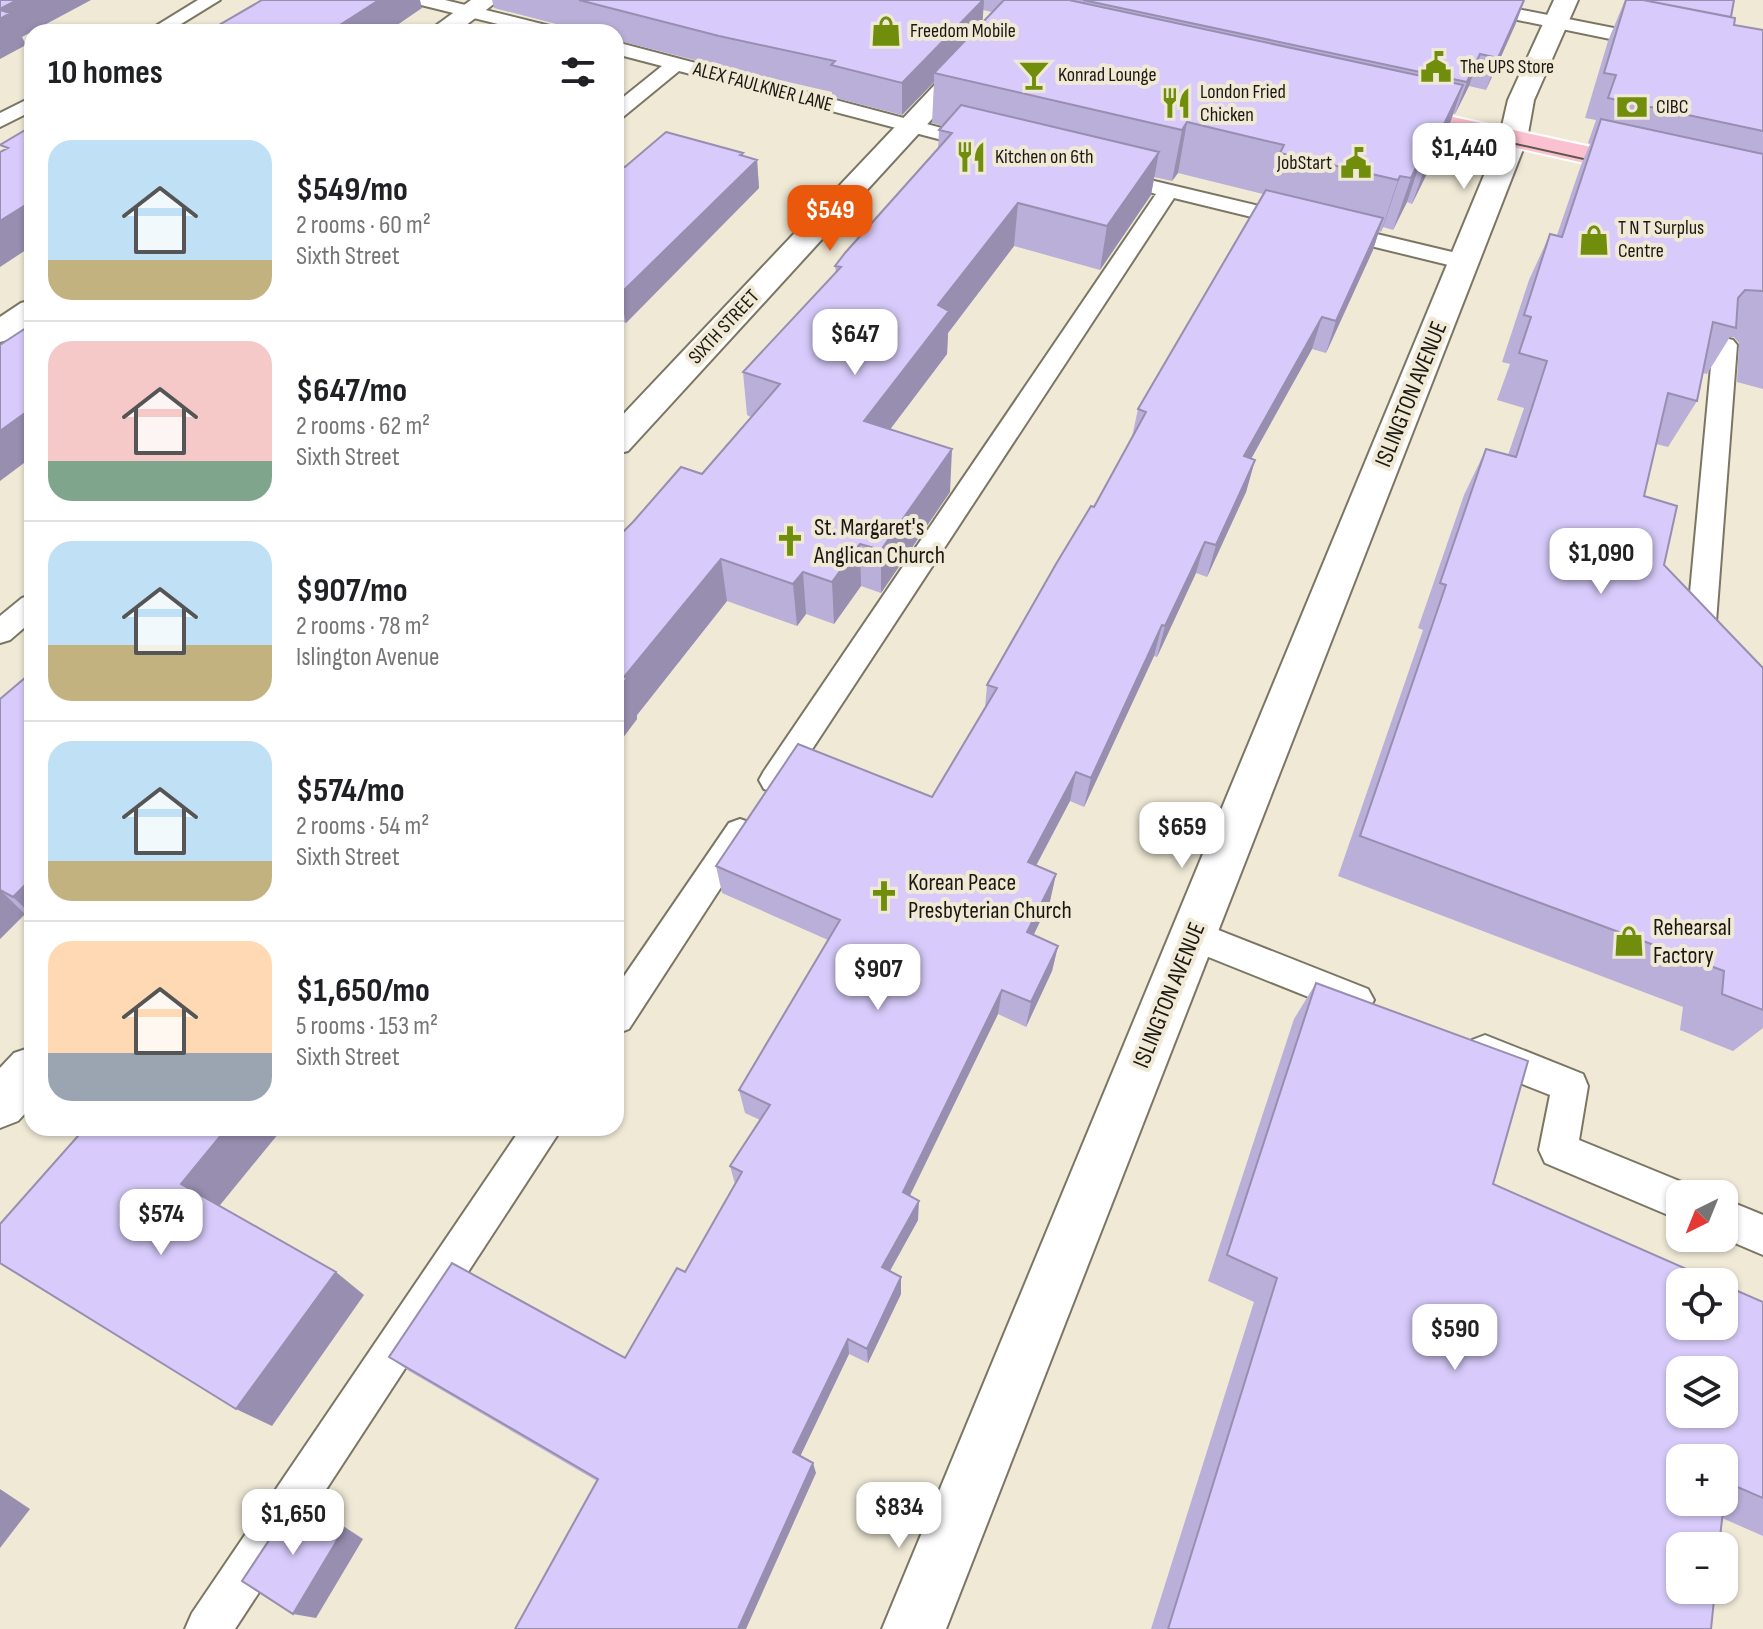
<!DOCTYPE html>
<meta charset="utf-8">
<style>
:root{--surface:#fff;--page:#f2f2f2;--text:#202124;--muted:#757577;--line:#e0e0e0;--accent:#ea580c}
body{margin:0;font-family:"Sofia Sans Condensed",sans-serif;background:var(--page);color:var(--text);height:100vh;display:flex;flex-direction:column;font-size:30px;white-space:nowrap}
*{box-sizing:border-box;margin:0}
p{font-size:26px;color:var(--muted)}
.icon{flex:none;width:44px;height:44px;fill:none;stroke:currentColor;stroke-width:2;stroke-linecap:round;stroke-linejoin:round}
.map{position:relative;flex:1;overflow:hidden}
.side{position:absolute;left:24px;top:24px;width:600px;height:1112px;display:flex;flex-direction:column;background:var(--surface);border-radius:24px;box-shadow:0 2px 6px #0004}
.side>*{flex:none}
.needle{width:52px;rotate:223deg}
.controls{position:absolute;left:1666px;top:1180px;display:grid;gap:16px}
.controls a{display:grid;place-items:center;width:72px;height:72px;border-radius:16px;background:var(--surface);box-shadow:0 2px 6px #0004;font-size:40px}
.price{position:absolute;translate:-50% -68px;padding:0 18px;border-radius:16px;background:#fff;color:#222;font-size:26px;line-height:52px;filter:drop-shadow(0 2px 4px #0008)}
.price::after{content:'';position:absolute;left:50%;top:48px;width:24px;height:18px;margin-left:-12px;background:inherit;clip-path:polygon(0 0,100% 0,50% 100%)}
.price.on{background:var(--accent);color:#fff}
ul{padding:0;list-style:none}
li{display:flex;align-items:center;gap:24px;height:200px;padding:0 24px}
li+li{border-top:2px solid var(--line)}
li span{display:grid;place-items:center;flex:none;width:224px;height:160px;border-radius:24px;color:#555}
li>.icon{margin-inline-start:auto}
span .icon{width:96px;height:96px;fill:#fffc;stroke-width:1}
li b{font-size:34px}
h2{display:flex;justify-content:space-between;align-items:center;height:96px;padding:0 24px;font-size:34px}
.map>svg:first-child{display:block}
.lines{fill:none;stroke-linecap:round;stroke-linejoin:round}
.lane-casing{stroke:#7b7664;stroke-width:4}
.street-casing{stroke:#7b7664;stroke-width:4}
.secondary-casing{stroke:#7b7664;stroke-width:4}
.primary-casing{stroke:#fff;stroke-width:4}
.lane{fill:#fff;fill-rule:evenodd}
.street{fill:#fff;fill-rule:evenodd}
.secondary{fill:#fff;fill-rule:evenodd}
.primary{fill:#fcc1d0;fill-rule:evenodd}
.tram{stroke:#5c584e;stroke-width:2}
.wall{fill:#baafd8;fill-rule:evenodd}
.shaded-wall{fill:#978eb0}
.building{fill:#d8cbfb;stroke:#978eb0;stroke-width:2;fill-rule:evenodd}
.labels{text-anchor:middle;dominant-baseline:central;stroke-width:8;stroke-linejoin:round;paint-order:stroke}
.far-poi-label{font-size:20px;fill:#1b1812;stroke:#efe9d6;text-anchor:start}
.far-street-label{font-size:20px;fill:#1b1812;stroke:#efe9d6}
.street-label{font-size:24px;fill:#1b1812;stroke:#efe9d6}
.poi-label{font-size:24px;fill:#1b1812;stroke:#efe9d6;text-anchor:start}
</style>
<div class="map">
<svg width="1763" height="1629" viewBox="0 0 1763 1629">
<rect width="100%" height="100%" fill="#efe9d6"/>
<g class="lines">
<defs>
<path id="lane" d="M198 0H220L168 32H146Z
M414 0H445L558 28 561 32H530L417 4Z
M1436 0H1472L1654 36 1663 42 1654 48 1445 5Z
M616 42 987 140 990 144 980 150 679 71 623 117 616 119V103L662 66 616 54Z
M32 97V111L0 127V113Z
M1150 180 1473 257 1476 262 1465 269 1174 198 786 789 775 793 764 789 759 780 764 771 1156 194 1143 190 1139 186Z
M1725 338 1733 340 1737 345 1716 622 1763 670V700L1752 697 1687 625 1713 345 1717 340Z
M32 595V621L10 640 0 643V616L22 598Z
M740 819 751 823 756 832 751 841 629 1029 616 1034V988L729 823Z
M1193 920 1368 989 1374 1000 1368 1011 1356 1016 1181 946 1176 935 1181 924Z
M1485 1035 1583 1074 1588 1086 1579 1140 1694 1187 1696 1194H1680V1220L1545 1163 1539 1150 1550 1095 1472 1064 1467 1052 1472 1040Z
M521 1128H562L235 1629H185L192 1613Z
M1724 1199 1763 1215V1255L1723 1238Z"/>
<path id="street" d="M471 0H499L457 32H427Z
M1015 0H1041L628 451 616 454V422Z
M1554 0H1578L1534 100 1527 139 1523 145 1513 147 1503 145 1499 139 1508 100Z
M32 300V325L11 339 0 342V317L21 303Z
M32 1047V1106L18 1121 0 1128V1068L14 1053Z"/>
<path id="secondary" d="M1513 131 1523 133 1527 139 946 1629H882L1499 139 1503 133Z"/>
<path id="primary" d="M1393 104 1642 158 1652 161 1656 167 1652 173 1642 176 1383 118 1379 112 1383 106Z"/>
</defs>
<use href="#lane" class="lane-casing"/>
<use href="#street" class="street-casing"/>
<use href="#secondary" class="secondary-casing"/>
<use href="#primary" class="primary-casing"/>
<use href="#lane" class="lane"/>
<use href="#street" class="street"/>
<use href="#secondary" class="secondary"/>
<use href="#primary" class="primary"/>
<path class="tram" d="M1426 124 1606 164"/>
</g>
<path class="wall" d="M492 0H1525L1516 23 1486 90 1469 86 1455 114H1453L1446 135 1412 204 1407 202 1393 230 1383 227 1381 232 1379 231 1373 250 1326 353 1312 349 1251 458 1255 460 1246 492 1207 577 1196 573 1157 657 1154 656 1084 807 1070 801 1036 866 1056 874 1050 901 1033 935 1058 946 1052 971 1026 1027 998 1014 909 1196 918 1220 890 1271 901 1294 868 1363 849 1354 800 1456 816 1473 597 1481 409 1371 389 1357 625 1358 685 1272 735 1184 730 1166 760 1120 745 1113 739 1090 828 940 722 893 716 866 932 797 985 708 987 685 1094 507 1132 437 1138 409 1263 194 1178 173 1172 181 1154 177 1151 195 1100 270 1014 246 948 333 947 354 890 429 950 492 881 593 861 586 834 624 806 614 797 626 727 601 637 715V719L616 747V539L702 474 751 417 747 415 743 372 836 273 835 266 938 149 939 130 943 126 932 123 934 82 902 115 832 97V92L722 67 616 40V32H587L494 8ZM983 10 992 12 982 22Z
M1625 0 1731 17 1734 25 1763 30V389L1737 382 1739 343 1734 337H1730L1707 374 1702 373 1697 401 1668 447 1656 444 1644 496 1664 565 1763 668V1028L1733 1051 1680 1030 1683 1007 1338 876 1423 630 1418 628 1464 495 1486 449 1508 455 1524 408 1497 400 1510 364 1502 362 1529 280 1550 234 1557 235 1581 165 1590 144 1588 143 1596 120 1585 118 1608 41Z
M743 153V156L757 160 759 188 626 323 621 321 616 326V165L625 167Z
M32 672V918L25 914 0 939V699Z
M1316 983 1493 1184 1763 1302V1536L1722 1518 1711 1629H1151L1254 1302 1208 1281 1294 1019Z"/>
<path class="shaded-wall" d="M17 0H91L22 37 26 45 0 59V9Z
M379 0H420L422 8 387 32H329Z
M984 0 982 31 934 73V82L902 115V83Z
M1524 0 1516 23 1486 90 1498 58Z
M1480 54 1469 86 1455 114 1467 82Z
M1463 85 1446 135 1412 204 1430 153Z
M1187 122 1178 173 1172 181 1182 130Z
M1424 151 1407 202 1393 230 1411 178Z
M1159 152 1151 195 1100 270 1107 226Z
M743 153 744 172 757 160 759 188 626 323 620 294Z
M1400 176 1383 227 1381 232 1398 180Z
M32 201V246L0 267V221Z
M1018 203 1014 246 948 333 947 354 864 464V421L938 305Z
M1383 218 1373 250 1326 353 1336 321Z
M616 295 621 321 616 326Z
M1322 317 1312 349 1235 488 1244 456Z
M32 408V457L0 481V431Z
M952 449 950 492 881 593V550Z
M1255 460 1246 492 1207 577 1216 545Z
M1205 542 1196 573 1157 657 1165 626Z
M860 544 861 586 834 624 832 582Z
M721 559 727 601 637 715V719L616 747V693L624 677Z
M803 572 806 614 797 626 793 584Z
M1162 625 1154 656 1084 807 1091 778Z
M1076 772 1070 801 1023 890 1028 862Z
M1056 874 1050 901 1022 959 1027 932Z
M32 878V915L13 897Z
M0 890 25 914 0 939Z
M1058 946 1052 971 1026 1027 1031 1002Z
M1002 990 998 1014 902 1212 903 1192Z
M227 1128H283L216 1210 181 1184Z
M919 1201 918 1220 882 1285V1267Z
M336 1272 364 1295 272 1426 236 1409Z
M901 1277V1294L868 1363 867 1349Z
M848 1339 849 1354 797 1463 793 1452Z
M813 1463 816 1473 746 1629H738Z
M0 1489 30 1509 0 1548Z
M295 1501 317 1509 363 1539 316 1618 293 1614Z"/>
<path class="building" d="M0 0H17L0 9Z
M262 0H379L329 32H207Z
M579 0H983L902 83 831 65 835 61 719 36Z
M1004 0H1069L1463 85 1430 153 1424 151 1411 178 1400 176 1398 180 1280 153 1284 145 1187 122 1182 130 934 73Z
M1083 0H1524L1498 58 1480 54 1467 82Z
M1626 0H1643L1735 18 1734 25 1763 30V131L1608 98 1616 75 1604 73Z
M1643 0H1734L1731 17Z
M0 10 10 13 0 19Z
M961 105 1159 152 1107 226 1018 203 938 305 949 311 864 421 952 449 881 550 860 544 832 582 803 572 793 584 721 559 624 677 627 678 616 693V539L633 522 681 467 702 474 780 384 743 372 841 267 835 266 845 253 952 133 939 130Z
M1601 119 1763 154V291L1745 290 1738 298 1736 328 1713 322 1697 401 1668 393 1644 496 1677 506 1664 565 1763 668V1010L1722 994 1724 971 1360 836 1446 585 1440 583 1486 449 1516 457 1547 361 1519 353 1531 317 1524 315 1550 234 1562 237Z
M32 126V201L0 221V152L8 148 0 145Z
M666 132 743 153 740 155 757 160 620 294 616 293V165L625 167Z
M1266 190 1383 218 1336 321 1322 317 1244 456 1255 460 1216 545 1205 542 1165 626 1162 625 1091 778 1076 772 1028 862 1056 874 1027 932 1058 946 1031 1002 1002 990 903 1192 919 1201 882 1267 901 1277 867 1349 848 1339 793 1452 813 1463 738 1629H515L598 1479 389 1357 452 1263 625 1358 677 1268 685 1272 742 1172 730 1166 770 1105 739 1090 840 920 716 866 798 744 932 797 997 688 987 685 1056 564 1091 506 1094 507 1146 412 1138 409Z
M32 324V408L0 431V345Z
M32 672V878L13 897 0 890V699Z
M1316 983 1528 1061 1493 1184 1716 1282H1680V1326H1724V1285L1763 1302V1498L1726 1482 1724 1502V1458H1680V1502H1724L1719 1546H1680V1590H1715L1711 1629H1168L1277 1278 1227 1255ZM1680 1370H1724V1414H1680Z
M85 1128H227L181 1184 336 1272 236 1409 0 1263V1224Z
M295 1501 342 1532 293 1614 242 1581Z"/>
<defs>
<symbol id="shop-bare" viewBox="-9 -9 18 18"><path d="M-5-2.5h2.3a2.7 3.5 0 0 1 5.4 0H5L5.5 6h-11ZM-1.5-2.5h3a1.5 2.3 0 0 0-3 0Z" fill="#708d0b" stroke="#efe9d6" stroke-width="2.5" paint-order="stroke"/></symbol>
<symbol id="civic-bare" viewBox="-9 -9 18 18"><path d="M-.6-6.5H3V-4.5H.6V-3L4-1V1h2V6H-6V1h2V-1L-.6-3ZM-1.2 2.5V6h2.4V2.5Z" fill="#708d0b" stroke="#efe9d6" stroke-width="2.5" paint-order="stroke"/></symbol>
<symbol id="bar-bare" viewBox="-9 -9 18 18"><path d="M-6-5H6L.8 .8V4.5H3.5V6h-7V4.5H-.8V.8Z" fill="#708d0b" stroke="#efe9d6" stroke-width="2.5" paint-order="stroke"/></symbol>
<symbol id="restaurant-bare" viewBox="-9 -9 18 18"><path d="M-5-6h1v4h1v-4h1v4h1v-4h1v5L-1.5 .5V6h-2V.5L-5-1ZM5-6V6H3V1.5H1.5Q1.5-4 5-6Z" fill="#708d0b" stroke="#efe9d6" stroke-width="2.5" paint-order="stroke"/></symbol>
<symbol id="bank-bare" viewBox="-9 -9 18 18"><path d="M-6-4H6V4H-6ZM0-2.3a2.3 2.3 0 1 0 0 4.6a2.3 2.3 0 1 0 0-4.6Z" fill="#708d0b" stroke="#efe9d6" stroke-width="2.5" paint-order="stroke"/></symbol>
<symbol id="church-bare" viewBox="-9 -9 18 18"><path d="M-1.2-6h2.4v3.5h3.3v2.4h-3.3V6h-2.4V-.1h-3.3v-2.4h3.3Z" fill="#708d0b" stroke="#efe9d6" stroke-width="2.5" paint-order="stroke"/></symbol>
</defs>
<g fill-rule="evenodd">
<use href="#shop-bare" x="864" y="9" width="44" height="44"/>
<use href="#civic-bare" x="1414" y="45" width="44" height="44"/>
<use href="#bar-bare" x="1012" y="53" width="44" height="44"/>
<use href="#restaurant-bare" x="1154" y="81" width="44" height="44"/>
<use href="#bank-bare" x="1610" y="85" width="44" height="44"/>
<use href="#restaurant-bare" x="949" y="135" width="44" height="44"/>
<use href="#civic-bare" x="1334" y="141" width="44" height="44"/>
<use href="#shop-bare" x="1572" y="218" width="44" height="44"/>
<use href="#church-bare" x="768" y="519" width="44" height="44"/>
<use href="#church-bare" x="862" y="874" width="44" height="44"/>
<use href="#shop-bare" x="1607" y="919" width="44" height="44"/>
</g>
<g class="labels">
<g class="far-poi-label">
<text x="910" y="31">Freedom Mobile</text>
<text x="1460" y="67">The UPS Store</text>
<text x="1058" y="75">Konrad Lounge</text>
<text x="1200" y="92">London Fried<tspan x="1200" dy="23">Chicken</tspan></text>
<text x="1656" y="107">CIBC</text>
<text x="995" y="157">Kitchen on 6th</text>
<text x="1332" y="163" text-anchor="end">JobStart</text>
<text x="1618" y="228">T N T Surplus<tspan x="1618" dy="23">Centre</tspan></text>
</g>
<g class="far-street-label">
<text transform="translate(763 87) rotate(15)">ALEX FAULKNER LANE</text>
<text transform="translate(724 327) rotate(-47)">SIXTH STREET</text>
</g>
<g class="street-label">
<text transform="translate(1411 394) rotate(-68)">ISLINGTON AVENUE</text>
<text transform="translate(1169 995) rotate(-68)">ISLINGTON AVENUE</text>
</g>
<g class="poi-label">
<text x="814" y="527">St. Margaret's<tspan x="814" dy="28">Anglican Church</tspan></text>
<text x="908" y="882">Korean Peace<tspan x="908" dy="28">Presbyterian Church</tspan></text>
<text x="1653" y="927">Rehearsal<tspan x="1653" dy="28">Factory</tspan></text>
</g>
</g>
</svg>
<div class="controls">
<a><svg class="needle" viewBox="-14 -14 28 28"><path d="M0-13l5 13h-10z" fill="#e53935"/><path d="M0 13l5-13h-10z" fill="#757577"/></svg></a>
<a><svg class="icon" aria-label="locate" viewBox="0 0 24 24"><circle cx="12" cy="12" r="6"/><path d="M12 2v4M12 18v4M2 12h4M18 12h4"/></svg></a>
<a><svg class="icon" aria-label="layers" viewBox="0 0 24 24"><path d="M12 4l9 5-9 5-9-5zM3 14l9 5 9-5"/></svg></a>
<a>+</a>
<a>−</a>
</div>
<b class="price" style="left:1464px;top:191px">$1,440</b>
<b class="price on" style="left:830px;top:253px">$549</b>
<b class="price" style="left:855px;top:377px">$647</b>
<b class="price" style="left:1601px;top:596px">$1,090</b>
<b class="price" style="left:1182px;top:870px">$659</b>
<b class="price" style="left:878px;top:1012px">$907</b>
<b class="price" style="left:161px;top:1257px">$574</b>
<b class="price" style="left:1455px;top:1372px">$590</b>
<b class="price" style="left:899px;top:1550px">$834</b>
<b class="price" style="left:293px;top:1557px">$1,650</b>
<section class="side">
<h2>10 homes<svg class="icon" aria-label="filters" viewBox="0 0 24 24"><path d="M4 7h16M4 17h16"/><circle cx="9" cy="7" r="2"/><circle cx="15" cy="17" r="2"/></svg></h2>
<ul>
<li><span style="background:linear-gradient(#bfe0f5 75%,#c2b280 0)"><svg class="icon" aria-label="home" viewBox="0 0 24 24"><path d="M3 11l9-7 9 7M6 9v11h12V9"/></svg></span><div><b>$549/mo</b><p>2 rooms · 60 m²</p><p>Sixth Street</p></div></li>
<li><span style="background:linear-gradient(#f6c9c9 75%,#7fa58c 0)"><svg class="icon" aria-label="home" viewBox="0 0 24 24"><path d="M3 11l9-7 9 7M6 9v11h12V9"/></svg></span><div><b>$647/mo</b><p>2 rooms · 62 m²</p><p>Sixth Street</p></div></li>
<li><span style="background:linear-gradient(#bfe0f5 65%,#c2b280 0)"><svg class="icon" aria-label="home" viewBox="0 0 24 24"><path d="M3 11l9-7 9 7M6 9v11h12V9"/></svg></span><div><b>$907/mo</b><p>2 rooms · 78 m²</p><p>Islington Avenue</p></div></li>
<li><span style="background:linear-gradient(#bfe0f5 75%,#c2b280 0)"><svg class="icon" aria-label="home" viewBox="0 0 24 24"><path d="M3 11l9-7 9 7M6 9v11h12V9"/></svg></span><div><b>$574/mo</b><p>2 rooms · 54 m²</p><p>Sixth Street</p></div></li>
<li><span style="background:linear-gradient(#ffd9b3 70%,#9aa5b1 0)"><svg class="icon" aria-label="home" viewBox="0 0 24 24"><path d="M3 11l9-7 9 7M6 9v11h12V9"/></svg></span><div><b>$1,650/mo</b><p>5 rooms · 153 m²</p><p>Sixth Street</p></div></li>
</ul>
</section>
</div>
